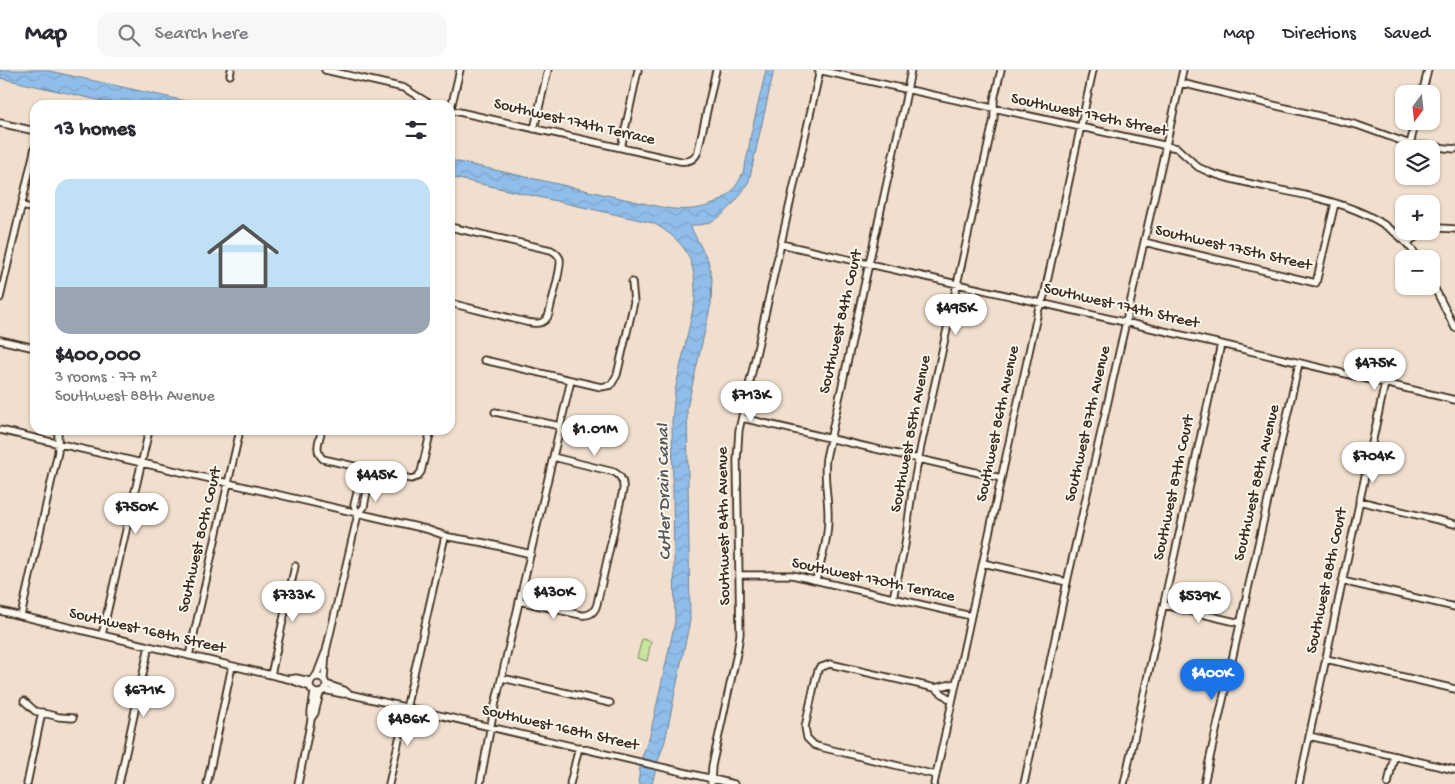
<!DOCTYPE html>
<meta charset="utf-8">
<style>
:root{--surface:#fff;--page:#f7f7f7;--text:#2b2b33;--muted:#7c7c81;--line:#e1e1e2;--accent:#1a73e8}
body{margin:0;font-family:"Gochi Hand",sans-serif;background:var(--page);color:var(--text);height:100vh;display:flex;flex-direction:column;font-size:19px;white-space:nowrap}
*{box-sizing:border-box;margin:0}
p{font-size:16px;color:var(--muted)}
.icon{flex:none;width:28px;height:28px;fill:none;stroke:currentColor;stroke-width:2;stroke-linecap:round;stroke-linejoin:round}
.map{position:relative;flex:1;overflow:hidden}
.panel{position:absolute;left:30px;top:30px;width:425px;height:335px;display:flex;flex-direction:column;background:var(--surface);border-radius:15px;box-shadow:0 1px 4px #0004}
.panel>*{flex:none}
.needle{width:32px;rotate:195deg}
.buttons{position:absolute;left:1395px;top:15px;display:grid;gap:10px}
.buttons a{display:grid;place-items:center;width:45px;height:45px;border-radius:10px;background:var(--surface);box-shadow:0 1px 4px #0004;font-size:25px}
.price{position:absolute;translate:-50% -42px;padding:0 11px;border-radius:18px;background:#fff;color:#222;font-size:16px;line-height:32px;filter:drop-shadow(0 1px 2px #0008)}
.price::after{content:'';position:absolute;left:50%;top:30px;width:15px;height:11px;margin-left:-8px;background:inherit;clip-path:polygon(0 0,100% 0,50% 100%)}
.price.on{background:var(--accent);color:#fff}
ul{padding:0;list-style:none}
li{display:grid;align-content:center;gap:10px;height:265px;padding:0 25px}
li span{display:grid;place-items:center;height:155px;border-radius:15px;color:#555}
li>.icon{margin-inline-start:auto}
span .icon{width:90px;height:90px;fill:#fffc;stroke-width:1}
li b{font-size:21px}
h2{display:flex;justify-content:space-between;align-items:center;height:60px;padding:0 25px;font-size:21px}
header{display:flex;align-items:center;gap:30px;box-sizing:border-box;height:70px;padding:0 25px;background:var(--surface);border-bottom:1px solid var(--line)}
header strong{font-size:24px}
nav{display:flex;gap:28px;margin-inline-start:auto;font-size:18px}
.search{width:350px;height:45px;background:var(--page);display:flex;align-items:center;gap:12px;box-sizing:border-box;padding:0 18px;border-radius:15px;color:var(--muted);font-size:19px}
.map>svg:first-child{display:block}
.grass{fill:#c6e69e;stroke:#80885e}
.water{fill:url(#water-waves);stroke:#6e8398}
.lines{fill:none;stroke-linecap:round;stroke-linejoin:round}
.minor-casing{stroke:#3b2a1e;stroke-width:9}
.minor{stroke:#fbf7ec;stroke-width:5.5}
.labels{text-anchor:middle;dominant-baseline:central;stroke-width:4;stroke-linejoin:round;paint-order:stroke}
.street-label{font-size:16px;fill:#3b2a1e;stroke:#fbf7ec}
.water-label{font-size:18px;font-style:italic;fill:#54565b;stroke:#fbf7ec}
</style>
<header>
<strong>Map</strong>
<div class="search"><svg class="icon" aria-label="search" viewBox="0 0 24 24"><circle cx="10" cy="10" r="6"/><path d="M15 15l6 6"/></svg>Search here</div>
<nav><a>Map</a><a>Directions</a><a>Saved</a></nav>
</header>
<div class="map">
<svg width="1455" height="714" viewBox="0 0 1455 714">
<defs>
<pattern id="water-waves" width="16" height="10" patternUnits="userSpaceOnUse" patternTransform="scale(1.25)"><rect width="16" height="10" fill="#90beea"/><path d="M0 5q4-4 8 0t8 0" fill="none" stroke="#7da3c8"/></pattern>
</defs>
<rect width="100%" height="100%" fill="#f0dfce"/>
<filter id="ink" filterUnits="userSpaceOnUse"><feTurbulence type="fractalNoise" baseFrequency=".02" numOctaves="2"/><feDisplacementMap in="SourceGraphic" scale="10" xChannelSelector="R" yChannelSelector="G"/><feConvolveMatrix kernelMatrix="1 2 1 2 8 2 1 2 1" color-interpolation-filters="sRGB"/></filter>
<g filter="url(#ink)">
<path class="grass" d="M642 569 651 571 647 591 637 588Z"/>
<path class="water" d="M0 0H45L204 35H120L0 8Z
M766 0H774L749 111C738 130 719 157 693 155L691 158 708 190 712 208 711 234 687 338 690 550 665 671 657 694 652 714H638L641 690 650 665 675 552 672 351 675 321 695 230C696 191 688 173 653 153L450 107V90L665 138C697 143 731 136 743 102 747 90 749 77 751 64 756 43 761 21 766 0Z"/>
<g class="lines">
<defs>
<path id="minor" d="M325 0 404 18 432 35
M818 0 1177 78 1198 97 1211 103C1280 127 1375 122 1419 189
M230 5 231 0
M1181 13 1357 55 1410 74 1455 79
M1422 24 1428 0
M450 40 680 91C689 92 695 90 698 81L716 0
M450 42 460 0
M0 53 35 61
M534 59 548 0
M1410 74 1416 51
M621 78 638 0
M22 136 35 139
M450 157 551 180C555 182 558 184 560 189 562 198 551 232 549 244 545 255 536 254 526 252L450 233
M1431 159 1440 158 1455 159
M1144 172 1316 213 1335 133
M1407 173 1424 161
M781 174 1221 274 1455 330
M1431 211 1455 258
M0 228 35 77
M0 270 35 278
M484 290 601 317 611 315 617 305 634 232 632 212
M495 342 560 356
M742 348 1001 408
M0 360 426 459 449 467 485 473 531 484
M322 360C319 370 314 381 323 389L411 409 417 407 421 402 431 360
M1359 431 1455 454
M358 444 354 435 363 398
M983 493 1067 512
M739 505H792L801 507 971 546
M816 510C821 491 828 470 828 449 829 429 823 408 826 388L905 31 911 0
M1342 511 1455 537
M893 528 905 475 912 422 921 376 994 48V30L1001 0
M519 531 581 545C590 546 595 542 597 534L623 420C624 412 622 406 614 402L553 387
M1164 535 1240 553
M0 541 288 609 310 617
M21 546 58 382V360
M102 565 149 360
M189 586 240 360
M1326 589 1455 619
M271 605 295 496
M310 615a8 8 0 1 1 16 0a8 8 0 1 1-16 0Z
M314 608 317 604 325 583
M502 608 610 633
M290 609 296 608 310 611
M324 610 326 581 358 444 364 437 371 400
M326 614 344 620 349 624
M935 618 952 631
M324 620 343 624H349L734 714
M24 631 35 641 59 647 73 648
M311 649 315 643 320 623
M1309 666 1455 700
M936 705 820 677 814 675 807 668 805 657 816 607 819 598 830 594 935 618 956 613
M27 714 42 642
M119 714 149 576
M207 714 232 596
M298 714 311 650V642L314 623
M389 714 445 466
M480 714 493 644 571 310
M570 714 579 677
M711 714 712 696 737 583 740 564 737 390 739 360 820 0
M934 714 1038 241 1044 226 1093 0
M1024 714 1067 512 1183 0
M1124 714 1221 274
M1204 714 1299 293
M1299 714 1385 313
M1388 714 1394 686"/>
</defs>
<use href="#minor" class="minor-casing"/>
<use href="#minor" class="minor"/>
</g>
</g>
<g class="labels">
<g class="street-label">
<text transform="translate(1089 46) rotate(12)">Southwest 176th Street</text>
<text transform="translate(574 53) rotate(13)">Southwest 174th Terrace</text>
<text transform="translate(1233 179) rotate(13)">Southwest 175th Street</text>
<text transform="translate(1121 237) rotate(13)">Southwest 174th Street</text>
<text transform="translate(842 252) rotate(-77)">Southwest 84th Court</text>
<text transform="translate(999 354) rotate(-78)">Southwest 86th Avenue</text>
<text transform="translate(1089 354) rotate(-77)">Southwest 87th Avenue</text>
<text transform="translate(912 364) rotate(-79)">Southwest 85th Avenue</text>
<text transform="translate(1258 413) rotate(-77)">Southwest 88th Avenue</text>
<text transform="translate(1175 418) rotate(-78)">Southwest 87th Court</text>
<text transform="translate(725 456) rotate(-91)">Southwest 84th Avenue</text>
<text transform="translate(201 470) rotate(-77)">Southwest 80th Court</text>
<text transform="translate(873 511) rotate(12)">Southwest 170th Terrace</text>
<text transform="translate(1328 511) rotate(-78)">Southwest 88th Court</text>
<text transform="translate(147 562) rotate(13)">Southwest 168th Street</text>
<text transform="translate(560 659) rotate(13)">Southwest 168th Street</text>
</g>
<g class="water-label">
<text transform="translate(665 422) rotate(-91)">Cutler Drain Canal</text>
</g>
</g>
</svg>
<div class="buttons">
<a><svg class="needle" viewBox="-14 -14 28 28"><path d="M0-13l5 13h-10z" fill="#e53935"/><path d="M0 13l5-13h-10z" fill="#7c7c81"/></svg></a>
<a><svg class="icon" aria-label="layers" viewBox="0 0 24 24"><path d="M12 4l9 5-9 5-9-5zM3 14l9 5 9-5"/></svg></a>
<a>+</a>
<a>−</a>
</div>
<b class="price" style="left:956px;top:266px">$495K</b>
<b class="price" style="left:1375px;top:321px">$475K</b>
<b class="price" style="left:751px;top:353px">$713K</b>
<b class="price" style="left:595px;top:387px">$1.01M</b>
<b class="price" style="left:1373px;top:414px">$704K</b>
<b class="price" style="left:376px;top:433px">$445K</b>
<b class="price" style="left:136px;top:465px">$750K</b>
<b class="price" style="left:554px;top:550px">$430K</b>
<b class="price" style="left:293px;top:553px">$733K</b>
<b class="price" style="left:1199px;top:554px">$539K</b>
<b class="price on" style="left:1212px;top:631px">$400K</b>
<b class="price" style="left:144px;top:648px">$671K</b>
<b class="price" style="left:408px;top:677px">$486K</b>
<section class="panel">
<h2>13 homes<svg class="icon" aria-label="filters" viewBox="0 0 24 24"><path d="M4 7h16M4 17h16"/><circle cx="9" cy="7" r="2"/><circle cx="15" cy="17" r="2"/></svg></h2>
<ul>
<li><span style="background:linear-gradient(#bfe0f5 70%,#9aa5b1 0)"><svg class="icon" aria-label="home" viewBox="0 0 24 24"><path d="M3 11l9-7 9 7M6 9v11h12V9"/></svg></span><div><b>$400,000</b><p>3 rooms · 77 m²</p><p>Southwest 88th Avenue</p></div></li>
</ul>
</section>
</div>
